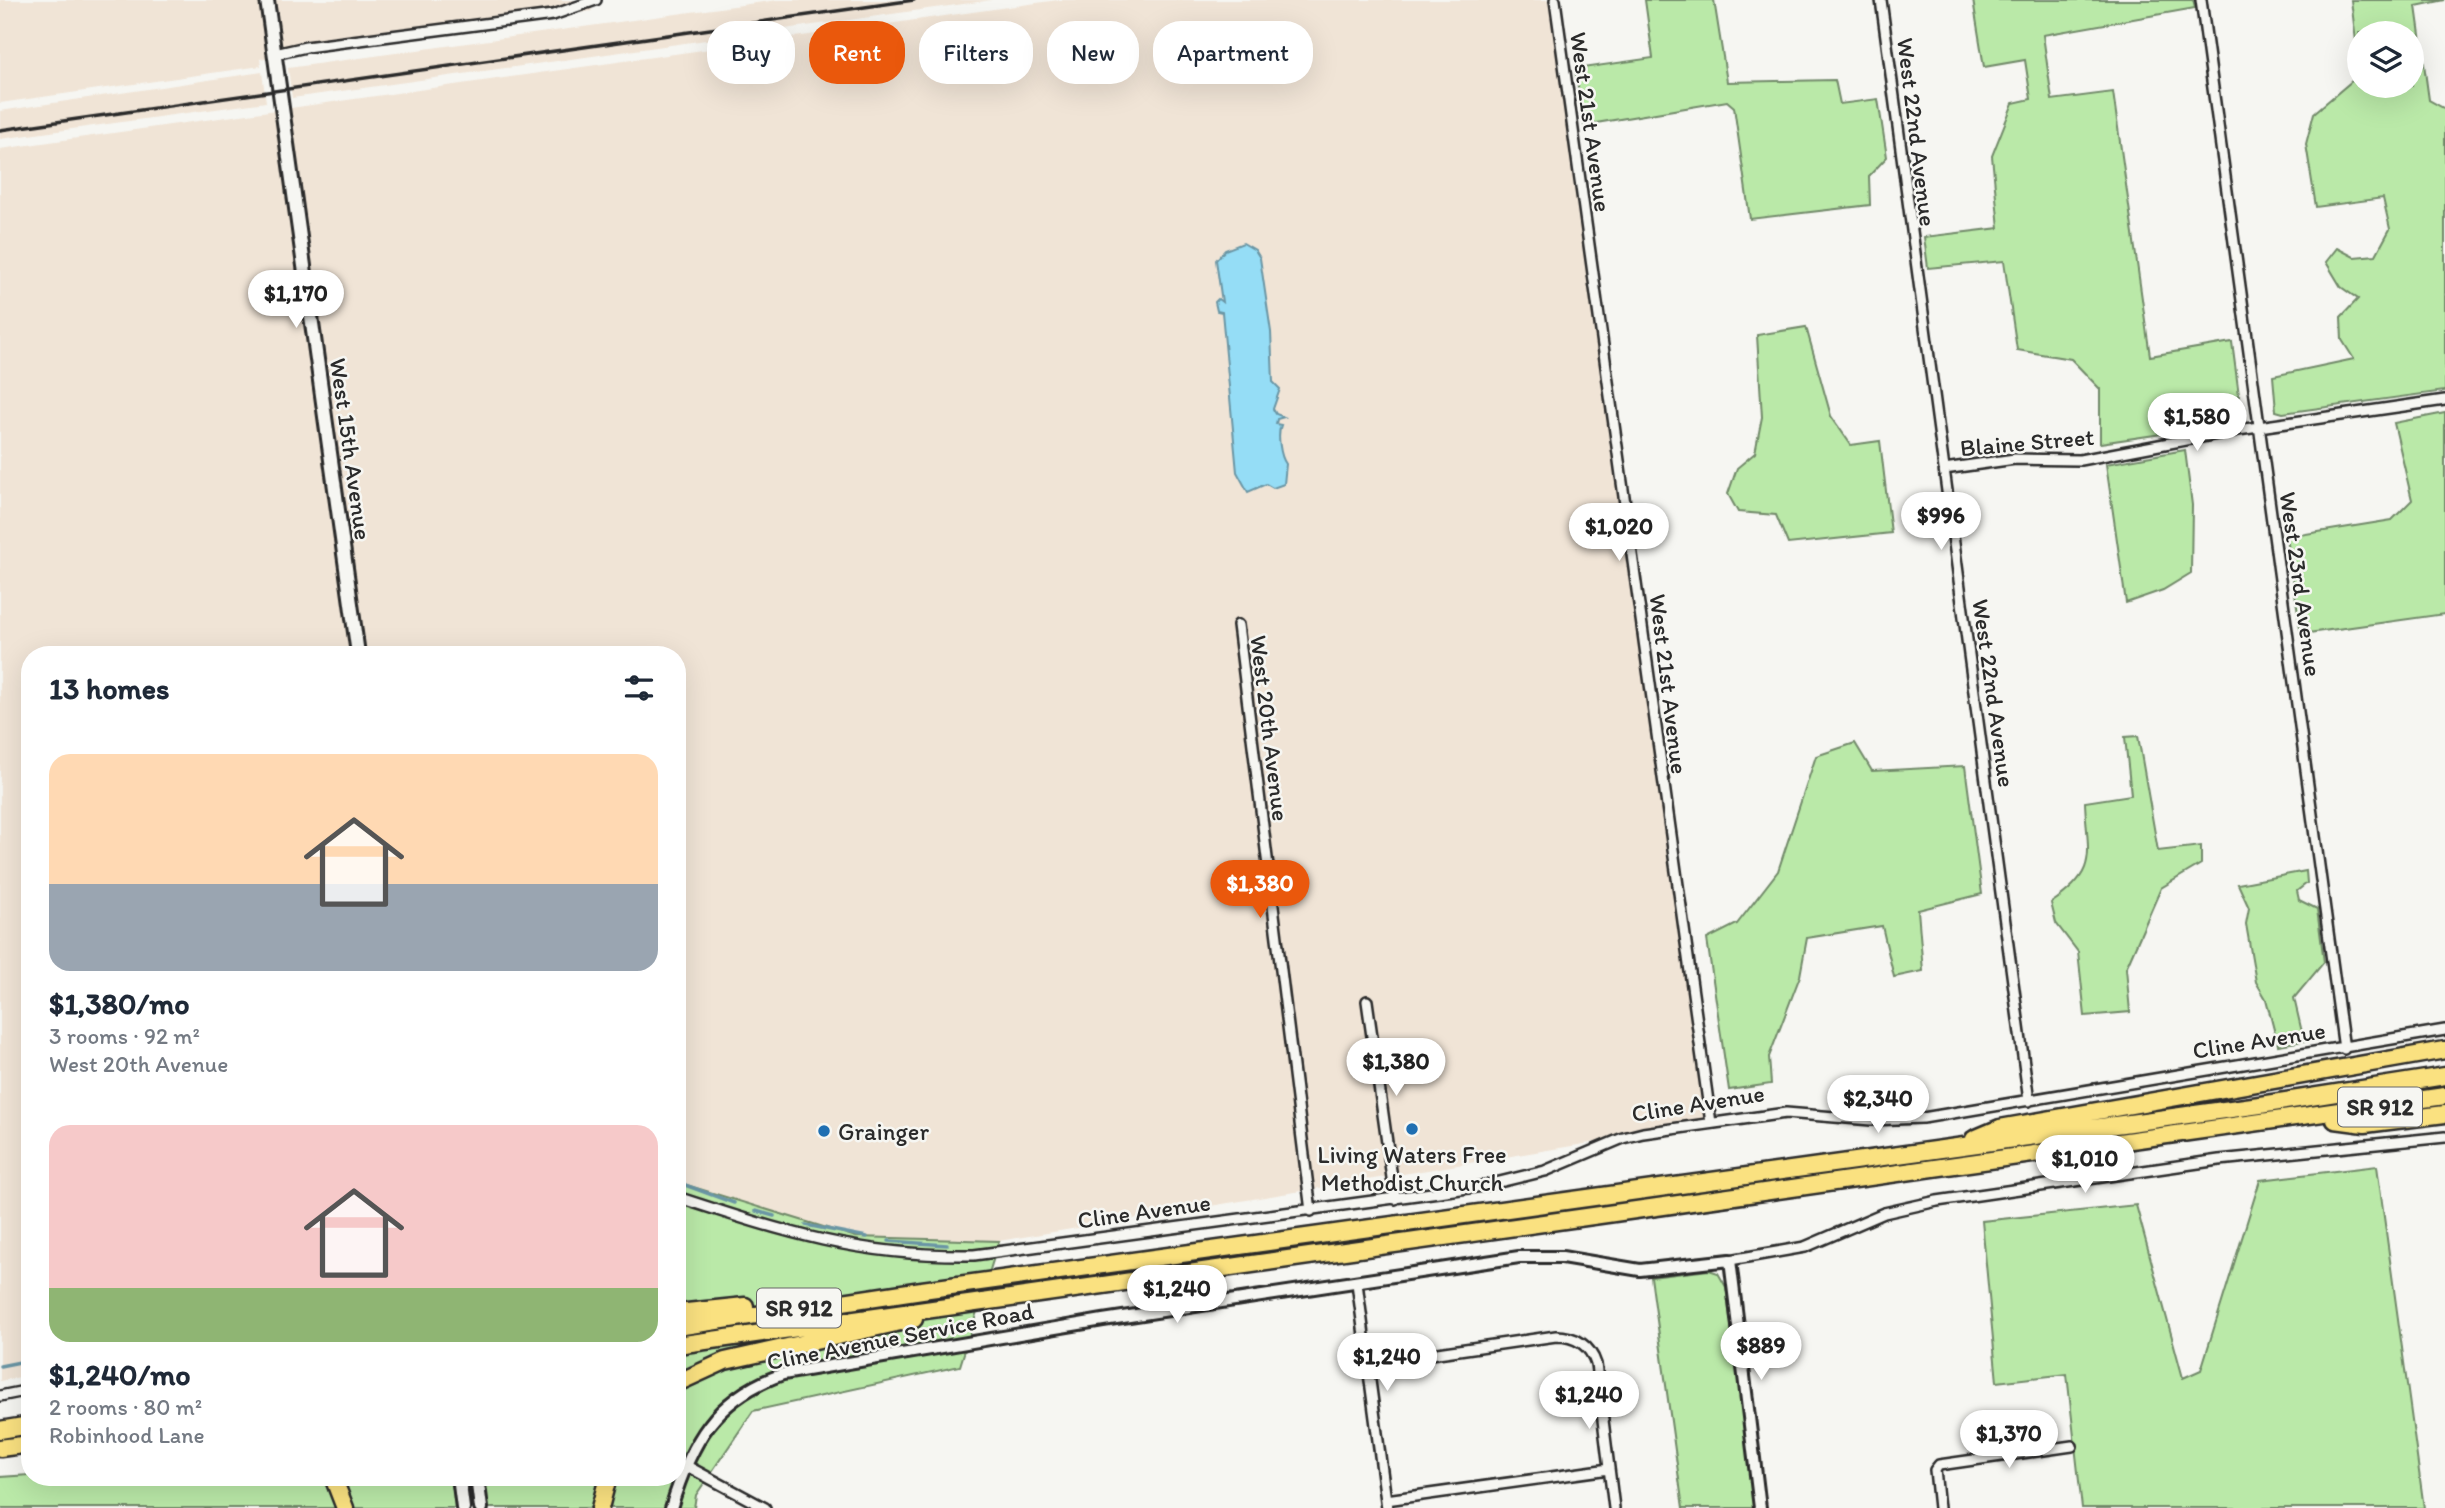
<!DOCTYPE html>
<meta charset="utf-8">
<style>
:root{--surface:#fff;--page:#f2f2f3;--text:#1f2937;--muted:#747a83;--accent:#ea580c}
body{margin:0;font-family:Itim,sans-serif;background:var(--page);color:var(--text);height:100vh;display:flex;flex-direction:column;font-size:26px;white-space:nowrap}
*{box-sizing:border-box;margin:0}
p{font-size:23px;color:var(--muted)}
.icon{flex:none;width:38px;height:38px;fill:none;stroke:currentColor;stroke-width:2;stroke-linecap:round;stroke-linejoin:round}
.map{position:relative;flex:1;overflow:hidden}
.side{position:absolute;left:21px;top:646px;width:665px;height:840px;display:flex;flex-direction:column;background:var(--surface);border-radius:28px;box-shadow:0 7px 28px #0002}
.side>*{flex:none}
.guide{position:absolute;left:707px;top:21px;width:665px;height:63px;display:flex;gap:14px}
.fabs{position:absolute;left:2347px;top:21px;display:grid;gap:14px}
.fabs a{display:grid;place-items:center;width:77px;height:77px;border-radius:50%;background:var(--surface);box-shadow:0 7px 28px #0002;font-size:35px}
.price{position:absolute;translate:-50% -60px;padding:0 16px;border-radius:24px;background:#fff;color:#222;font-size:23px;line-height:46px;filter:drop-shadow(0 2px 4px #0008)}
.price::after{content:'';position:absolute;left:50%;top:42px;width:21px;height:16px;margin-left:-10px;background:inherit;clip-path:polygon(0 0,100% 0,50% 100%)}
.price.current{background:var(--accent);color:#fff}
ul{padding:0;list-style:none}
li{display:grid;align-content:center;gap:14px;height:371px;padding:0 28px}
li span{display:grid;place-items:center;height:217px;border-radius:21px;color:#555}
li>.icon{margin-inline-start:auto}
span .icon{width:126px;height:126px;fill:#fffc;stroke-width:1}
li b{font-size:30px}
h2{display:flex;justify-content:space-between;align-items:center;height:84px;padding:0 28px;font-size:30px}
.pill{padding:0 24px;border-radius:28px;background:var(--surface);box-shadow:0 7px 28px #0002;font-size:24px;line-height:63px}
.pill.current{background:var(--accent);color:#fff}
.map>svg:first-child{display:block}
.built{fill:#f0e4d6}
.green{fill:#bae9a8;stroke:#728a6a;stroke-width:2}
.water{fill:#95ddf6;stroke:#6b96a5;stroke-width:2}
.lines{fill:none;stroke-linecap:round;stroke-linejoin:round}
.stream{stroke:#6b96a5;stroke-width:3.5}
.minor-casing{stroke:#2b2b2b;stroke-width:14}
.tertiary-casing{stroke:#2b2b2b;stroke-width:16}
.secondary-casing{stroke:#2b2b2b;stroke-width:18}
.motorway-casing{stroke:#2b2b2b;stroke-width:21}
.minor{stroke:#f6f6f2;stroke-width:9}
.tertiary{stroke:#f6f6f2;stroke-width:10}
.secondary{stroke:#f6f6f2;stroke-width:12}
.motorway{stroke:#fae180;stroke-width:16}
.rail{stroke:#2b2b2b;stroke-width:3.5}
.poi-dot{fill:#1f6fb2;stroke:#f6f6f2;stroke-width:2.5}
.labels{text-anchor:middle;dominant-baseline:central;stroke-width:5;stroke-linejoin:round;paint-order:stroke}
.shield{fill:#f6f6f2;stroke:#686867;stroke-width:2}
.shield-label{font-size:23px;font-weight:bold;fill:#2b2b2b}
.street-label{font-size:24px;fill:#2b2b2b;stroke:#f6f6f2}
.poi-label{font-size:24px;fill:#2b2b2b;stroke:#f6f6f2;text-anchor:start}
</style>
<div class="map">
<svg width="2445" height="1508" viewBox="0 0 2445 1508">
<rect width="100%" height="100%" fill="#f6f6f2"/>
<filter id="ink" filterUnits="userSpaceOnUse"><feTurbulence type="fractalNoise" baseFrequency=".0143" numOctaves="2"/><feDisplacementMap in="SourceGraphic" scale="14" xChannelSelector="R" yChannelSelector="G"/><feConvolveMatrix kernelMatrix="1 2 1 2 8 2 1 2 1" color-interpolation-filters="sRGB"/></filter>
<g filter="url(#ink)">
<path class="built" d="M0 0H590L592 11 260 59 261 66 0 103Z
M778 0H992L292 98 288 68Z
M1058 0H1550L1711 1123 999 1241 856 1237 677 1182V654H30V1375L0 1381V149Z
M262 72 266 102 0 139V111Z"/>
<path class="green" d="M1645 0H1714L1727 82 1835 80 1840 104 1878 99 1887 157 1869 176 1870 205 1750 219 1734 107 1727 101 1584 125 1575 69 1653 58Z
M1973 0H2193L2195 8 2043 35 2052 100 2113 92 2150 356 2232 342 2242 418 2223 425 2100 443V389L2071 359 2017 350 2004 261 1928 268 1924 237 1999 228 1992 156 2013 103 2031 99 2025 60 1984 67Z
M2351 0H2445L2416 6 2429 100 2445 109V391L2283 413 2276 411 2273 376 2354 359 2342 340 2341 317 2358 299 2341 287 2326 262 2337 248 2354 257 2376 255 2390 229 2383 198 2316 207 2306 144 2314 113 2359 75V86H2412V33H2359V66Z
M1806 327 1831 416 1851 445 1880 441 1891 533 1788 544 1776 515 1738 512 1728 494 1737 468 1755 453 1762 417 1757 335Z
M2445 413V614L2301 634 2287 537 2392 520 2412 500 2394 423Z
M2185 450 2192 505 2191 573 2163 590 2126 603 2106 464Z
M2138 736 2158 851 2201 846V864L2161 888 2126 968 2130 1012 2085 1016 2078 952 2056 923 2051 903C2100 870 2087 855 2085 802L2131 795 2125 737Z
M1855 743 1872 771 1965 766 1982 894 1918 910 1923 971 1894 977 1882 926 1807 938 1800 976 1769 1057 1771 1084 1729 1090 1707 939 1737 924 1778 871 1816 756Z
M2306 871 2307 883 2297 891 2299 900 2317 909 2324 962 2294 998 2304 1041 2278 1045 2266 999 2256 982 2246 924 2249 908 2238 884Z
M2377 1166 2424 1508H2082L2067 1374 1997 1382 1982 1221 2136 1205 2183 1378 2201 1370 2260 1180Z
M677 1182 856 1237 999 1241 960 1366 753 1411 696 1495 694 1508H0V1477L30 1475 677 1477Z
M1709 1270 1718 1273 1726 1287 1755 1508H1683L1651 1277Z"/>
<path class="water" d="M1243 243 1255 250 1260 258 1271 332 1273 382 1280 389 1273 409 1276 414 1284 417 1277 419 1276 424 1281 425C1277 434 1280 456 1286 464L1284 484 1273 488 1266 484 1248 492 1237 472 1222 312 1217 311 1215 302 1218 299 1222 302 1216 260 1225 250Z"/>
<g class="lines">
<path class="stream" d="M677 1182 734 1203
M756 1211 774 1216
M806 1225 867 1237
M889 1241 947 1245
M0 1366 30 1360"/>
<defs>
<path id="minor" d="M1555 0 1711 1123
M1881 0 2029 1101
M2201 0 2344 1049
M275 54 306 47 553 15 596 0
M1944 469 2015 459 2080 460 2238 430 2445 400
M1238 625 1311 1211
M1367 1001 1395 1199
M677 1197C784 1232 860 1257 974 1255L1483 1186 1545 1171 1623 1138 1643 1133 1786 1113 1871 1120 1923 1118 2445 1030
M1730 1260 1805 1247 1884 1213 1937 1201 2219 1160 2445 1137
M1357 1283 1387 1508
M1368 1363 1556 1336C1575 1336 1590 1345 1596 1364L1614 1508
M0 1396 30 1390
M685 1465 765 1508
M1386 1500 1609 1469
M1939 1508 1935 1470 1939 1465 2072 1446"/>
<path id="tertiary" d="M671 1508C691 1442 715 1398 783 1374L1103 1320 1519 1257H1562L1640 1270 1730 1260 1760 1508"/>
<path id="secondary" d="M267 0 358 654
M459 1477 463 1508
M477 1477 481 1508"/>
<path id="motorway" d="M2335 1120 2365 1124 2445 1114
M1974 1139 2000 1128 2445 1050
M677 1313 745 1306
M677 1327 922 1290 2260 1105 2445 1076
M677 1345 2445 1096
M677 1383 725 1361 914 1319
M0 1430 30 1425
M0 1448 30 1444
M333 1477 345 1508
M600 1508 608 1477"/>
</defs>
<use href="#minor" class="minor-casing"/>
<use href="#tertiary" class="tertiary-casing"/>
<use href="#secondary" class="secondary-casing"/>
<use href="#motorway" class="motorway-casing"/>
<use href="#minor" class="minor"/>
<use href="#tertiary" class="tertiary"/>
<use href="#secondary" class="secondary"/>
<use href="#motorway" class="motorway"/>
<path class="rail" d="M0 130 914 0"/>
</g>
</g>
<g class="poi-dot">
<circle cx="1412" cy="1129" r="7"/>
<circle cx="824" cy="1131" r="7"/>
</g>
<g class="labels">
<g class="shield">
<rect x="2338" y="1087.5" width="84" height="39" rx="5"/>
<rect x="757" y="1288.5" width="84" height="39" rx="5"/>
</g>
<g class="shield-label">
<text x="2380" y="1107">SR 912</text>
<text x="799" y="1308">SR 912</text>
</g>
<g class="street-label">
<text transform="translate(1591 122) rotate(82)">West 21st Avenue</text>
<text transform="translate(1917 132) rotate(83)">West 22nd Avenue</text>
<text transform="translate(2027 442) rotate(-5)">Blaine Street</text>
<text transform="translate(351 449) rotate(82)">West 15th Avenue</text>
<text transform="translate(2301 584) rotate(82)">West 23rd Avenue</text>
<text transform="translate(1669 684) rotate(83)">West 21st Avenue</text>
<text transform="translate(1994 693) rotate(82)">West 22nd Avenue</text>
<text transform="translate(1270 728) rotate(83)">West 20th Avenue</text>
<text transform="translate(2259 1040) rotate(-9)">Cline Avenue</text>
<text transform="translate(1698 1103) rotate(-9)">Cline Avenue</text>
<text transform="translate(1144 1211) rotate(-8)">Cline Avenue</text>
<text transform="translate(900 1336) rotate(-11)">Cline Avenue Service Road</text>
</g>
<g class="poi-label">
<text x="838" y="1131">Grainger</text>
<text x="1412" y="1154" text-anchor="middle">Living Waters Free<tspan x="1412" dy="28">Methodist Church</tspan></text>
</g>
</g>
</svg>
<div class="fabs">
<a><svg class="icon" aria-label="layers" viewBox="0 0 24 24"><path d="M12 4l9 5-9 5-9-5zM3 14l9 5 9-5"/></svg></a>
</div>
<b class="price" style="left:296px;top:330px">$1,170</b>
<b class="price" style="left:2197px;top:453px">$1,580</b>
<b class="price" style="left:1941px;top:552px">$996</b>
<b class="price" style="left:1619px;top:563px">$1,020</b>
<b class="price current" style="left:1260px;top:920px">$1,380</b>
<b class="price" style="left:1396px;top:1098px">$1,380</b>
<b class="price" style="left:1878px;top:1135px">$2,340</b>
<b class="price" style="left:2085px;top:1195px">$1,010</b>
<b class="price" style="left:1177px;top:1325px">$1,240</b>
<b class="price" style="left:1761px;top:1382px">$889</b>
<b class="price" style="left:1387px;top:1393px">$1,240</b>
<b class="price" style="left:1589px;top:1431px">$1,240</b>
<b class="price" style="left:2009px;top:1470px">$1,370</b>
<div class="guide">
<a class="pill">Buy</a>
<a class="pill current">Rent</a>
<a class="pill">Filters</a>
<a class="pill">New</a>
<a class="pill">Apartment</a>
</div>
<section class="side">
<h2>13 homes<svg class="icon" aria-label="filters" viewBox="0 0 24 24"><path d="M4 7h16M4 17h16"/><circle cx="9" cy="7" r="2"/><circle cx="15" cy="17" r="2"/></svg></h2>
<ul>
<li><span style="background:linear-gradient(#ffd9b3 60%,#9aa5b1 0)"><svg class="icon" aria-label="home" viewBox="0 0 24 24"><path d="M3 11l9-7 9 7M6 9v11h12V9"/></svg></span><div><b>$1,380/mo</b><p>3 rooms · 92 m²</p><p>West 20th Avenue</p></div></li>
<li><span style="background:linear-gradient(#f6c9c9 75%,#8fb573 0)"><svg class="icon" aria-label="home" viewBox="0 0 24 24"><path d="M3 11l9-7 9 7M6 9v11h12V9"/></svg></span><div><b>$1,240/mo</b><p>2 rooms · 80 m²</p><p>Robinhood Lane</p></div></li>
</ul>
</section>
</div>
